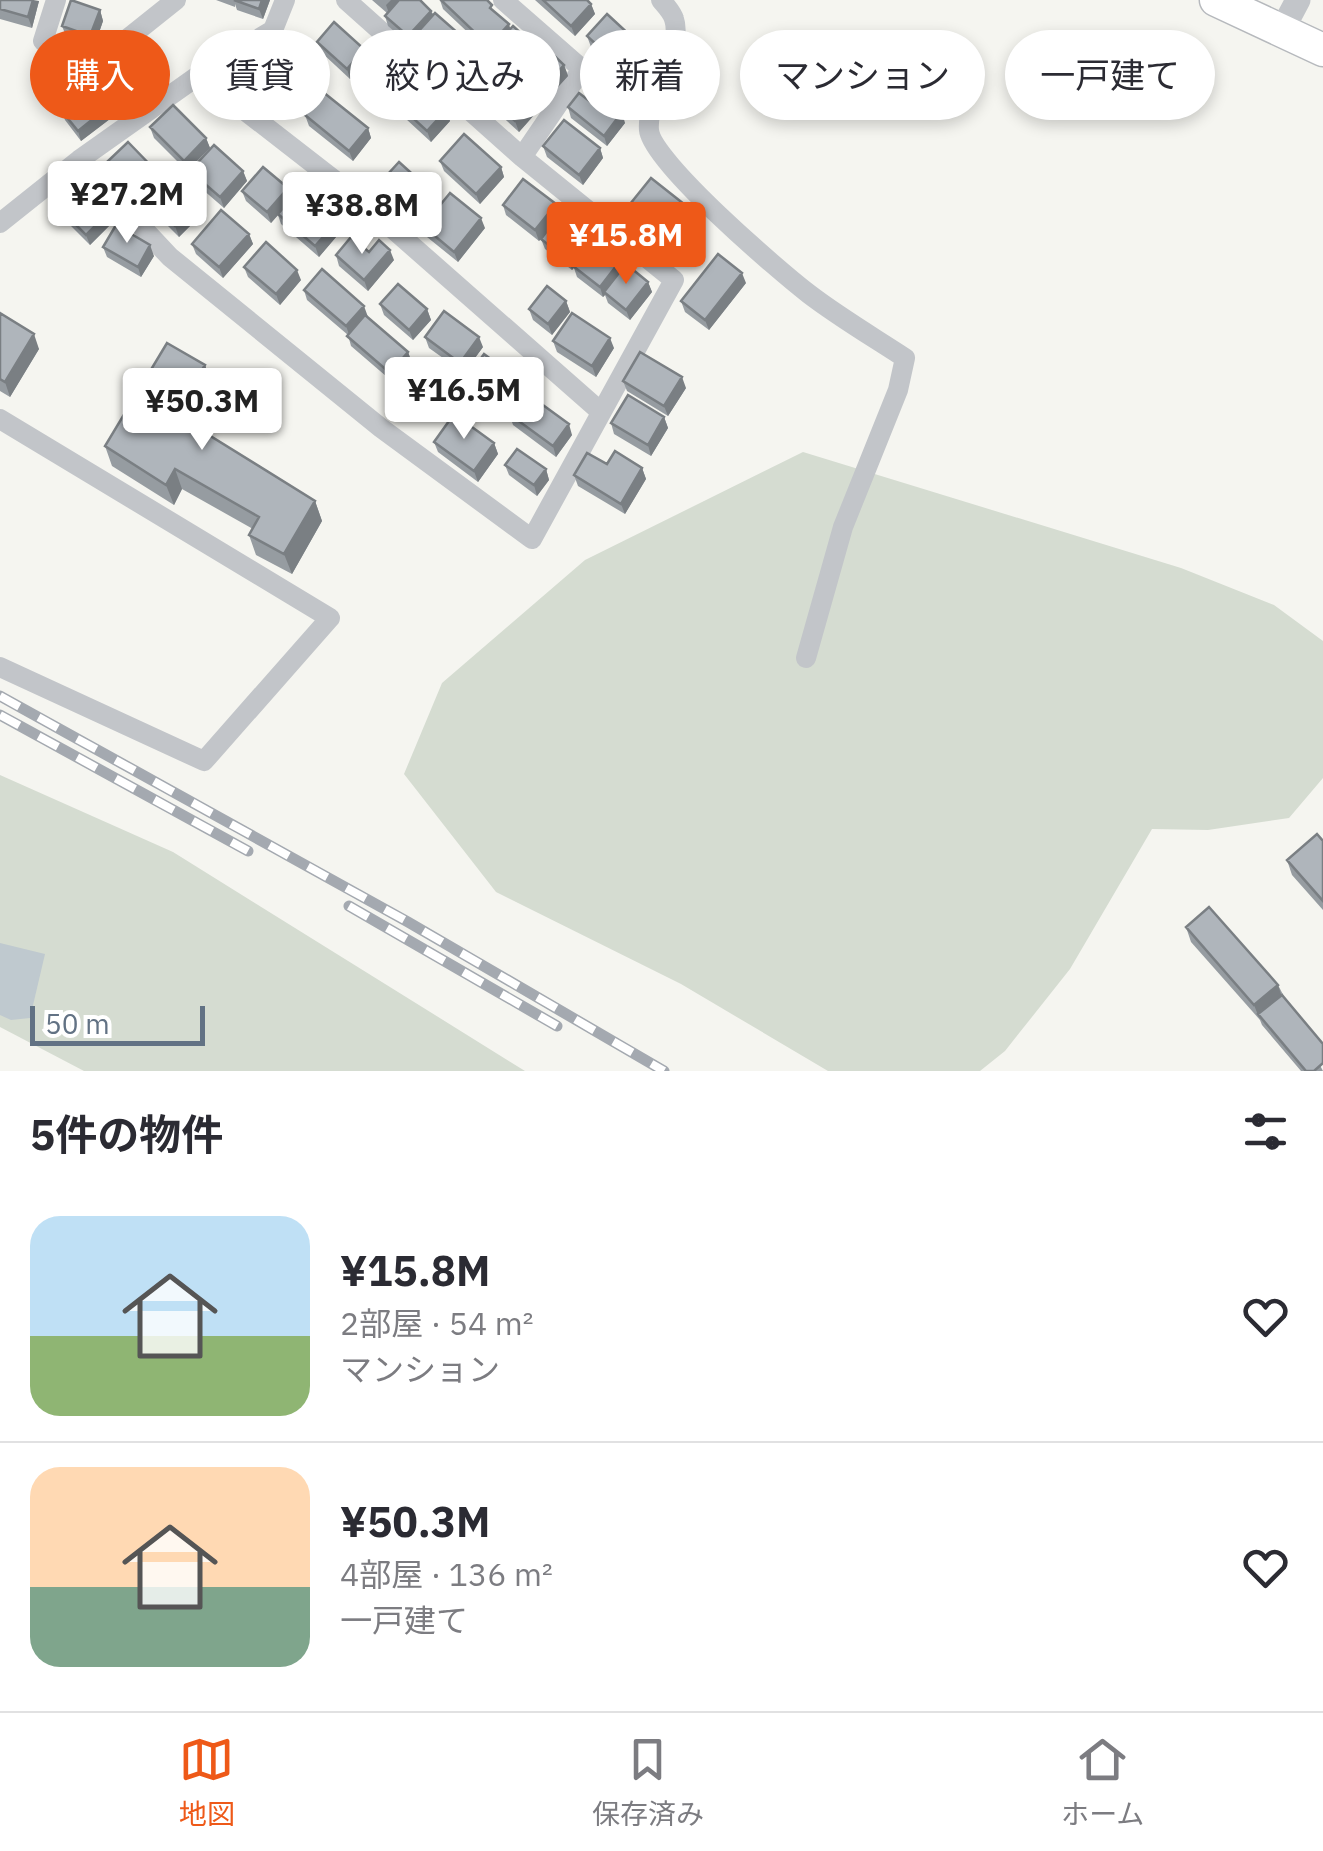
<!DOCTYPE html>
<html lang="ja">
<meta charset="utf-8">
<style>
:root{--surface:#fff;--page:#f7f7f7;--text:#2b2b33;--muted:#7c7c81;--line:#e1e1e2;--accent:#ee5918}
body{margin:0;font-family:"IBM Plex Sans","Noto Sans JP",sans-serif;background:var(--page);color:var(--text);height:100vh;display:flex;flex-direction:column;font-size:38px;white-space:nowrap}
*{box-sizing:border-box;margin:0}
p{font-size:32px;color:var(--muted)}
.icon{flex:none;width:55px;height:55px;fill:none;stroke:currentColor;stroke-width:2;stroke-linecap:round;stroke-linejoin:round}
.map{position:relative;height:1071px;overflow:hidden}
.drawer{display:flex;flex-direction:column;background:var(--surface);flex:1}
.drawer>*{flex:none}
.guide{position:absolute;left:30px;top:30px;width:1265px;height:90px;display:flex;gap:20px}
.scale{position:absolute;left:30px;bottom:25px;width:175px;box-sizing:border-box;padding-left:10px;border:5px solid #627284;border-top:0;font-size:28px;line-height:35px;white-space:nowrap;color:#627284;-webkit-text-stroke:8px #fff;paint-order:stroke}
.price{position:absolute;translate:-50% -85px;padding:0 22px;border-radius:10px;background:#fff;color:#222;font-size:32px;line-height:65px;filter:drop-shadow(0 2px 5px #0008)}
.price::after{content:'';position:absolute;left:50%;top:60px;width:30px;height:22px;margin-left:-15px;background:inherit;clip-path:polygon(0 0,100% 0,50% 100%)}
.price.selected{background:var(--accent);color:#fff}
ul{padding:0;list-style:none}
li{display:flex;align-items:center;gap:30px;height:250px;padding:0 30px}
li+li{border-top:2px solid var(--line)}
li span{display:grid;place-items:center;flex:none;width:280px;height:200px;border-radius:30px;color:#555}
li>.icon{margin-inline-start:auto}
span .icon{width:120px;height:120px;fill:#fffc;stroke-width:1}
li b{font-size:42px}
h2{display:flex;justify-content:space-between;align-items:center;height:120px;padding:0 30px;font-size:42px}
.tag{padding:0 35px;border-radius:45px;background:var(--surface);box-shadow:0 5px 15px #0003;font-size:35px;line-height:90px}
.tag.selected{background:var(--accent);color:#fff}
.tab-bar{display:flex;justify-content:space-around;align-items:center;height:140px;border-top:2px solid var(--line);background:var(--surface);font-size:28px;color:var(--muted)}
.tab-bar a{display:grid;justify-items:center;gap:5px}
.tab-bar .selected{color:var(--accent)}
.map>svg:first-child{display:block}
.green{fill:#d5dcd1}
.water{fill:#bfc9cf}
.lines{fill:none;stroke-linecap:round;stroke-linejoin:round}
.trunk-casing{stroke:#b6b9bd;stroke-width:35}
.minor{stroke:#c2c5c9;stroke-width:20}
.tertiary{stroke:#c2c5c9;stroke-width:25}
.trunk{stroke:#fff;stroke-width:32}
.rail-casing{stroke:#a4a9b0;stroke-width:11}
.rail{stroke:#fff;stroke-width:8;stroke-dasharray:22;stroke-linecap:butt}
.wall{fill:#969ca1}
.shaded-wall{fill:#7a7f83}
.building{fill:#afb5bb;stroke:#7a7f83;stroke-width:2.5}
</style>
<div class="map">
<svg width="1323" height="1071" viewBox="0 0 1323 1071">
<rect width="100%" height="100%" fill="#f5f5f0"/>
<path class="green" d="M803 452 1181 568 1274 605 1323 641V778L1289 818 1208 830 1152 829 1070 969 1005 1051 980 1071H828L681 984 496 892 404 774 442 683 585 560Z
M0 775 173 852 525 1071H84L0 1027Z"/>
<path class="water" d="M0 943 45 954 30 1018 11 1020 0 1015Z"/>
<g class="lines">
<defs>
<path id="trunk" d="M1216 0 1323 50"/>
</defs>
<use href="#trunk" class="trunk-casing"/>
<path class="minor" d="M56 0 43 41 102 59 143 115
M503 0 582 69 522 157
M661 0C665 5 672 12 674 19 684 48 646 98 649 130 651 161 779 271 809 294 839 317 873 337 905 358L898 390 843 527 806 658
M102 59 176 0
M199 75 360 200 601 412
M79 160 170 257 381 428 532 539 674 280 522 157 346 0
M0 223 79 160 199 75 273 30 285 0
M0 419 330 618 204 761 0 667"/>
<path class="tertiary" d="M1281 32 1298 0"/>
<use href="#trunk" class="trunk"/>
<defs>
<path id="rail" d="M0 696 408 922 664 1071
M0 715 248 851
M349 906 557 1026"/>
</defs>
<use href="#rail" class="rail-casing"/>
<use href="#rail" class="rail"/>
</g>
<path class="wall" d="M0 0 39 1 32 28 0 19Z
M216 0H270L263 19 237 10 235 4V7Z
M372 0H420L462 44 444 65 420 44 419 39 412 47 388 26 385 16 387 13Z
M440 0 495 12 510 29 535 46 536 50 564 65 568 76 549 97 526 76 525 72 519 78 538 96 542 106 519 132 496 111 493 101 516 76 497 58 495 54 493 56 443 9Z
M535 0H587L591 4 595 14 575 36Z
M100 10 103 21 94 47 66 36 62 26Z
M587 36 650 60 630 82 591 47Z
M317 42 368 60 350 79 321 52Z
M357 74 407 87 388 108 361 84Z
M245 76 302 96 284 117 249 87Z
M592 103 625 123 607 146 571 118 568 107Z
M402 108 446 110 450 121 431 142 406 119Z
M123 109 81 141 65 120 61 110Z
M305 115 368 128 371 138 353 161 309 126Z
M150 127 206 138 210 148 187 171 154 138Z
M543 146 600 148 603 158 583 185 547 157Z
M108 161 160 181 141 200 112 172Z
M440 161 501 167 504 177 480 204 444 171Z
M190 171H243L247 181 224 208 194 182Z
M377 186 433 201 411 225 380 197Z
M288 188 292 198 342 230 319 257 281 224 278 215 271 223 246 201 242 191Z
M148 199 199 203 203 213 179 237 151 209Z
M556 204 560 214 539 241 506 215 503 205Z
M60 209 109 226 90 245 64 219Z
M626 209 697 222 673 254 630 220Z
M423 226 485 228 458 262 427 237Z
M590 232 594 242 589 248 595 254 620 261 623 268 648 282 652 292 630 320 608 303 605 295 603 297 577 277 574 268 572 270 545 249 541 239Z
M249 234 253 244 223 278 196 254 192 244Z
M103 247 154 256 141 277 107 257Z
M369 252 394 260 368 291 339 266 336 255Z
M244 267 301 280 280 305 248 277Z
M746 283 709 330 685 312 681 301Z
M304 290 368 317 408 352 412 363 394 383 351 346 348 335 307 300Z
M566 301 570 312 552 335 533 320 529 309Z
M380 304 427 309 431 320 413 340 384 315Z
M0 313 39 349 10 397 0 391Z
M425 337 483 347 464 373 429 348Z
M553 341 614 348 596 377 557 352Z
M205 365 212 385 189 423 315 501 322 521 292 574 256 555 249 535 253 529 182 489 174 505 112 466 105 446Z
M623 381 686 388 668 416 627 391Z
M464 382 526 393 572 435 556 457 513 425 510 416 506 421 468 393Z
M664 417 668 428 651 456 614 434 611 423Z
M434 442 494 443 498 454 478 482 438 452Z
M607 464 642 468 646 479 625 514 578 486 574 475Z
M505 465 546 469 549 480 537 496 509 475Z
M1323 841V910L1292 875 1287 860Z
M1186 927 1278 985 1323 1071H1301L1262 1025 1260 1020 1191 942Z"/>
<path class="shaded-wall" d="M33 0 39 1 32 28 28 17Z
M262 0H270L263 19 259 9Z
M391 0H404L390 16 386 5Z
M591 4 595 14 575 36 571 26Z
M100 10 103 21 94 47 90 36Z
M431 11 435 21 417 33 419 39 412 47 408 36Z
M509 24 512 35 493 48 495 54 493 56 489 46Z
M459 34 462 44 444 65 440 55Z
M535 46 538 57 522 66 525 72 519 78 515 68Z
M364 49 368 60 350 79 347 69Z
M646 50 650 60 630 82 626 72Z
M564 65 568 76 549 97 545 86Z
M403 76 407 87 388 108 384 98Z
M298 86 302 96 284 117 280 106Z
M538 96 542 106 519 132 515 121Z
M119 98 123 109 81 141 78 131Z
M446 110 450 121 431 142 427 131Z
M622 112 625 123 607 146 604 136Z
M368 128 371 138 353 161 349 151Z
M206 138 210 148 187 171 184 161Z
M600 148 603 158 583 185 579 175Z
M501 167 504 177 480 204 476 194Z
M156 171 160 181 141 200 137 190Z
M243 171 247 181 224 208 220 197Z
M288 188 292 199 271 223 267 212Z
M430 190 433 201 411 225 407 214Z
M199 203 203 213 179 237 175 226Z
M556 204 560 214 539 241 535 230Z
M694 212 697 222 673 254 669 243Z
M105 216 109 226 90 245 86 235Z
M481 218 485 228 458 262 454 252Z
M338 220 342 230 319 257 315 246Z
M590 232 594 242 572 270 568 260Z
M249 234 253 244 223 278 219 267Z
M150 245 154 256 141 277 138 267Z
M390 250 394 260 368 291 364 280Z
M620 261 624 271 604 292 605 295 603 297 600 287Z
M297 270 301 280 280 305 276 294Z
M742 273 746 283 709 330 705 320Z
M648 282 652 292 630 320 626 310Z
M566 301 570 312 552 335 548 324Z
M364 306 368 317 350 337 346 326Z
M427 309 431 320 413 340 409 330Z
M34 334 39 349 10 397 5 382Z
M479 337 483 347 464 373 460 363Z
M610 338 614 348 596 377 592 366Z
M408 352 412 363 394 383 390 373Z
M205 365 212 385 182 434 175 414Z
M682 377 686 388 668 416 664 406Z
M523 383 526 393 506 421 502 410Z
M664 417 668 428 651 456 648 445Z
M569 424 572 435 556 457 553 446Z
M494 443 498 454 478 482 474 471Z
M642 468 646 479 625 514 621 504Z
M175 469 182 489 174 505 166 485Z
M546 469 549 480 537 496 534 485Z
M315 501 322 521 292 574 284 554Z
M1278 985 1283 1000 1258 1014 1260 1020 1254 1005Z"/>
<path class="building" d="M0 0H33L28 17 0 9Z
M71 0 100 10 90 36 62 26Z
M234 0H262L259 9Z
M399 0H420L431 11 408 36 385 16Z
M441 0H487L492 5 490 8 509 24 489 46Z
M543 0H587L591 4 571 26Z
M435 13 459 34 440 55 417 33Z
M607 14 646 50 626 72 587 36Z
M334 22 364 49 347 69 317 42Z
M513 26 535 46 515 68 493 48Z
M542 44 564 65 545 86 522 66Z
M377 52 403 76 384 98 357 74Z
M263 56 298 86 280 106 245 76Z
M516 76 538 96 515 121 493 101Z
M103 77 119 98 78 131 61 110Z
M421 88 446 110 427 131 402 108Z
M323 92 368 128 349 151 305 115Z
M579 93 592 103 599 94 622 112 604 136 568 107Z
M173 105 206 138 184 161 150 127Z
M564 120 600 148 579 175 543 146Z
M464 134 501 167 476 194 440 161Z
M128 142 156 171 137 190 108 161Z
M214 145 243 171 220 197 190 171Z
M399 162 430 190 407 214 377 186Z
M263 167 288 188 267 212 242 191Z
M171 175 199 203 175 226 148 199Z
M651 178 694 212 669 243 626 209Z
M523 179 556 204 535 230 503 205Z
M301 187 338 220 315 246 278 214Z
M79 190 105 216 86 235 60 209Z
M450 193 481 218 454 252 423 226Z
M221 210 249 234 219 267 192 244Z
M563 210 590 232 568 260 541 239Z
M116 225 150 245 138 267 103 247Z
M351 237 369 252 379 240 390 250 364 280 336 255Z
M266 242 297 270 276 294 244 267Z
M601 246 620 261 600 287 573 266 588 248 595 254Z
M718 254 742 273 705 320 681 301Z
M626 264 648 282 626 310 604 292Z
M322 269 364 306 346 326 304 290Z
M398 284 427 309 409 330 380 304Z
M547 286 566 301 548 324 529 309Z
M444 311 479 337 460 363 425 337Z
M0 313 34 334 5 382 0 379Z
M572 313 610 338 592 366 553 341Z
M365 315 408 352 390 373 347 336Z
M167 343 205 365 175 414 315 501 284 554 249 535 259 517 175 469 166 485 105 446Z
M640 352 682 377 664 406 623 381Z
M484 354 523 383 502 410 464 382Z
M525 392 569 424 553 446 509 414Z
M628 395 664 417 648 445 611 423Z
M454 414 494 443 474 471 434 442Z
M517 449 546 469 534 485 505 465Z
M615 451 642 468 621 504 574 475 587 453 607 464Z
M1317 834 1323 841V901L1287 860Z
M1209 907 1278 985 1254 1005 1186 927Z
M1282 995 1323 1044V1063L1314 1071H1306L1258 1014Z"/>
</svg>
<div class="scale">50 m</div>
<b class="price" style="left:127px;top:246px">¥27.2M</b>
<b class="price" style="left:362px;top:257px">¥38.8M</b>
<b class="price selected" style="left:626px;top:287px">¥15.8M</b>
<b class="price" style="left:464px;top:442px">¥16.5M</b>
<b class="price" style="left:202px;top:453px">¥50.3M</b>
<div class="guide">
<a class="tag selected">購入</a>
<a class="tag">賃貸</a>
<a class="tag">絞り込み</a>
<a class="tag">新着</a>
<a class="tag">マンション</a>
<a class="tag">一戸建て</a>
</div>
</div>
<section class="drawer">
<h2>5件の物件<svg class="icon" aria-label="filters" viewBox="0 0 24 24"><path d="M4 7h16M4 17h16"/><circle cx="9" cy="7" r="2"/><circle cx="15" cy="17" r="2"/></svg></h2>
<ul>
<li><span style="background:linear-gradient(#bfe0f5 60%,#8fb573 0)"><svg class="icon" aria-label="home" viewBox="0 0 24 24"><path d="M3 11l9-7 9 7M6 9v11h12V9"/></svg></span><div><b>¥15.8M</b><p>2部屋 · 54 m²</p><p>マンション</p></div><svg class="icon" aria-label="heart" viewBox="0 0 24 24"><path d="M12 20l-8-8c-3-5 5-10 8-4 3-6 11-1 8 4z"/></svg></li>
<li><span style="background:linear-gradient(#ffd9b3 60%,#7fa58c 0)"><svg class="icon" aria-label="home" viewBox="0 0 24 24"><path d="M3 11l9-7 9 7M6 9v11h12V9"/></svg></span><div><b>¥50.3M</b><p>4部屋 · 136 m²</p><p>一戸建て</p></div><svg class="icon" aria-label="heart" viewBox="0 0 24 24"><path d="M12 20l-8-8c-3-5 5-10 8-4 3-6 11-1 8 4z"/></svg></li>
</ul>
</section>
<nav class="tab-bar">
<a class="selected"><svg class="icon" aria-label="map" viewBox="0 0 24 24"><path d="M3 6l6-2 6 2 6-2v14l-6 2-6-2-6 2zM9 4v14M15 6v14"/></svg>地図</a>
<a><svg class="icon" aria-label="saved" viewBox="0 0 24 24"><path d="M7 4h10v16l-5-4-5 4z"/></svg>保存済み</a>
<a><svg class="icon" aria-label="home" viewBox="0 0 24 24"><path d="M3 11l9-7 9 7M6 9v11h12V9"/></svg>ホーム</a>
</nav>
